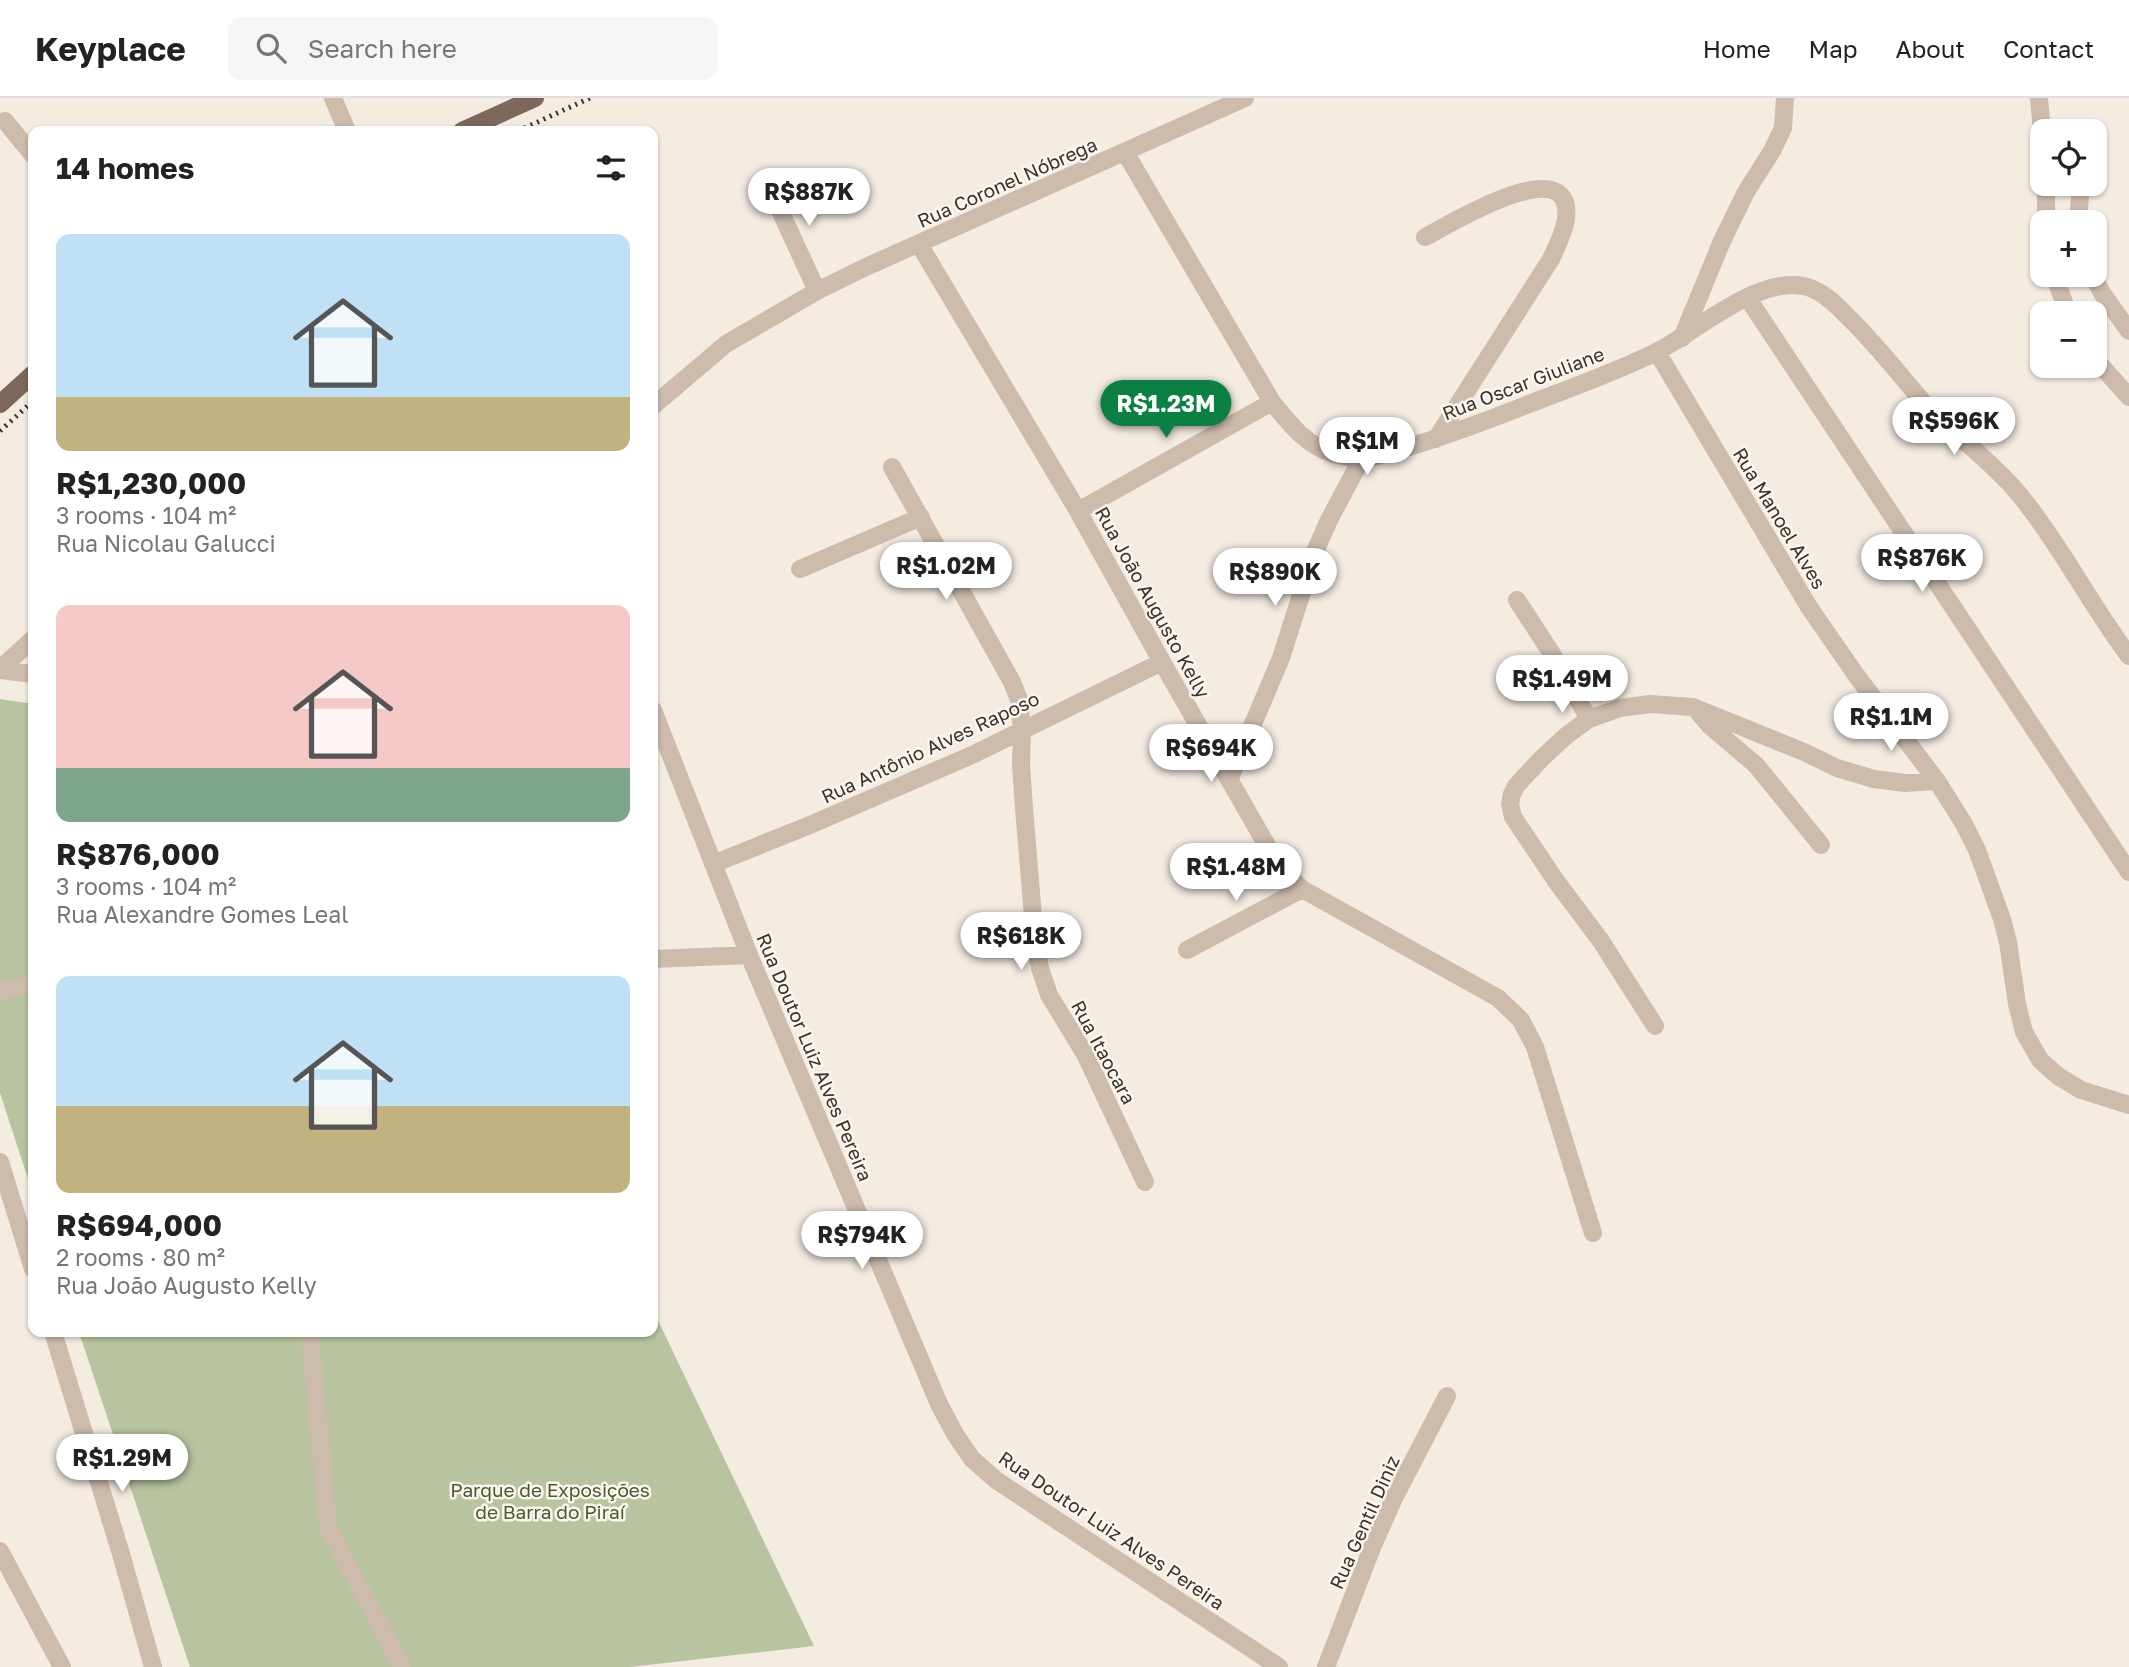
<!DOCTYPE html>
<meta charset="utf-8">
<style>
:root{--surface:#fff;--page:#f6f6f6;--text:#222;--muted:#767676;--line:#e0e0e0;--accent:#0b8043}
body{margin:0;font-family:"Golos Text",sans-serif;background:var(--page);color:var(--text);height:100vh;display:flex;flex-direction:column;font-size:26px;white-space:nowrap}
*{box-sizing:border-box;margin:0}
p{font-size:23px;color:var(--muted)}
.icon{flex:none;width:38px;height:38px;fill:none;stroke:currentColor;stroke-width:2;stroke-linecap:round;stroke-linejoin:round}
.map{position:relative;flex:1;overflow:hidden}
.drawer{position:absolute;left:28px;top:28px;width:630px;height:1211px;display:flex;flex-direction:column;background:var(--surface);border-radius:14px;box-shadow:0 2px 5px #0004}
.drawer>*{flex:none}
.fabs{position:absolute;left:2030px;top:21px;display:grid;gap:14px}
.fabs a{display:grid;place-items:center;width:77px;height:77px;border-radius:14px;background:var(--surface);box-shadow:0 2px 5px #0004;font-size:35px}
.price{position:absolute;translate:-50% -60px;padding:0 16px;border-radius:24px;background:#fff;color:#222;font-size:23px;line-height:46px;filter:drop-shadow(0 2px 4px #0008)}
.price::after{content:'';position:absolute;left:50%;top:42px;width:21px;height:16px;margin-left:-10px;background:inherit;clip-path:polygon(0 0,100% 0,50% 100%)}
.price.selected{background:var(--accent);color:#fff}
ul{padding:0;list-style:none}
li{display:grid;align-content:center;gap:14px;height:371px;padding:0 28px}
li span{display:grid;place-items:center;height:217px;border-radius:14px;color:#555}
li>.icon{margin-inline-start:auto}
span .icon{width:126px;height:126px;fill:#fffc;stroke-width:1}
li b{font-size:30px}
h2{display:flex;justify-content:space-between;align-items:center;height:84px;padding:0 28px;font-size:30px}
header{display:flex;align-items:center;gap:42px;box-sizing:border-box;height:98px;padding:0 35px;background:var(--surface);border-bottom:2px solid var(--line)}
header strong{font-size:33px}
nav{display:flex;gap:38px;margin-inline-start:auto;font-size:24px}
.search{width:490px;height:63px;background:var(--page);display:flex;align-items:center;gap:18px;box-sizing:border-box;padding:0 24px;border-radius:14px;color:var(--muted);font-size:26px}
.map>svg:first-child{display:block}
.green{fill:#b8c4a0}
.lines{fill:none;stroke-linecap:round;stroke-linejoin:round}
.minor{stroke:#cdbbac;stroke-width:18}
.major{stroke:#7d675c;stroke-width:18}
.rail{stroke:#3b302b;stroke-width:5;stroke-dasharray:2 5;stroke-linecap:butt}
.labels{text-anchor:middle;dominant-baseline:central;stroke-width:5;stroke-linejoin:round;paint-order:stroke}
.street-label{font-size:19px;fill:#3b302b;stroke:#fbf5ee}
.park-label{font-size:19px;fill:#4a5a2e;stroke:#fbf5ee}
</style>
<header>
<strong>Keyplace</strong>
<div class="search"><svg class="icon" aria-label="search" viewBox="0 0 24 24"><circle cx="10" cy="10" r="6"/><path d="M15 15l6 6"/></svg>Search here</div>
<nav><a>Home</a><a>Map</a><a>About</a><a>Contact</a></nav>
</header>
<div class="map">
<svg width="2129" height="1569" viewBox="0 0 2129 1569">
<rect width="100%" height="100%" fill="#f4ebe1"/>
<path class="green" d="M0 601 33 606V1096L0 995Z
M653 1212 814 1548 630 1569H190L79 1234H653Z"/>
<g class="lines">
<path class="minor" d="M333 0 347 33
M2039 0 2042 34
M5 23 33 57
M1125 54 1272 304C1289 325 1306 348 1334 356 1342 358 1352 360 1361 360 1376 360 1394 353 1408 349 1454 336 1498 318 1542 301 1581 286 1621 272 1658 253 1699 232 1767 169 1815 192 1828 198 1838 209 1848 219 1876 246 1899 276 1924 305 1953 337 1990 361 2018 395 2060 446 2090 506 2129 558
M766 82 817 193
M2046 86V124
M2078 124 2081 86
M1425 139C1449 127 1574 49 1566 121 1564 135 1557 148 1551 161L1436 341
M919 146 1078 413 1162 564 1274 760 1286 775 1302 791 1498 900 1521 922 1535 949 1593 1135
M2054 177 2068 215
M2092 177 2102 195 2129 233
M1747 199 2129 774
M1682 240 1722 143 1746 94 1772 53 1783 30 1785 0
M1657 254 1809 509 1856 577 1937 683 1964 726 1977 752 2002 821 2008 844 2017 906 2024 934 2040 962 2058 978 2081 992 2129 1007
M2095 261 2129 299
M653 308 726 246 817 193 868 168 1245 0
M892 369 1012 584 1019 602 1022 632 1021 667 1024 710 1035 843 1040 870 1049 897 1085 956 1145 1084
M1078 413 1272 304
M800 471 921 419
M1517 502 1552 556 1589 621
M0 571 33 541
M0 572 33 576
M653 612 749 857 939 1306 955 1336 972 1361 996 1382 1279 1569
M1698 614 1710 628 1756 667 1821 747
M1230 680 1281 560 1314 456 1329 422 1362 360
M713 766 810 727 972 657 1162 564
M1187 852 1302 791
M653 861 749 857
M0 893 33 886
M1655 928 1601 843 1556 783 1513 719 1510 706 1512 696 1516 688 1542 660 1567 637 1589 621 1620 610 1650 606 1693 609 1804 654 1837 670 1874 681 1905 685 1937 683
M0 1064 33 1171
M53 1234 121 1456 153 1569
M310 1234 328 1429 401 1568
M0 1453 62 1569
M1326 1569 1373 1447 1394 1400 1447 1298"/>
<path class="major" d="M462 33 535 0
M0 306 33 276"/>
<path class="rail" d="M518 33 590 0
M0 333 33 303"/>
</g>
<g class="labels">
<g class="street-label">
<text transform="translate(1007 84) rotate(-24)">Rua Coronel Nóbrega</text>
<text transform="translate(1523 285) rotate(-21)">Rua Oscar Giuliane</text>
<text transform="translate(1780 420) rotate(59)">Rua Manoel Alves</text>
<text transform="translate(1153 504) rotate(61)">Rua João Augusto Kelly</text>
<text transform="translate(930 649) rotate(-25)">Rua Antônio Alves Raposo</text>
<text transform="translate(1104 954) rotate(62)">Rua Itaocara</text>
<text transform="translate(815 959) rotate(67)">Rua Doutor Luiz Alves Pereira</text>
<text transform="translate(1364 1424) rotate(-66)">Rua Gentil Diniz</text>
<text transform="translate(1112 1432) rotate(34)">Rua Doutor Luiz Alves Pereira</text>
</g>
<g class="park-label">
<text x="550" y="1391">Parque de Exposições<tspan x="550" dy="22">de Barra do Piraí</tspan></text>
</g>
</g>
</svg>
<div class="fabs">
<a><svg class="icon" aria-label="locate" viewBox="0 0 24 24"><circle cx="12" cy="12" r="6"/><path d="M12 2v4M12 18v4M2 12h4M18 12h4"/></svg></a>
<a>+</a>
<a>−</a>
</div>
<b class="price" style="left:809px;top:130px">R$887K</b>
<b class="price selected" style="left:1166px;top:342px">R$1.23M</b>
<b class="price" style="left:1954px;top:359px">R$596K</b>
<b class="price" style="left:1367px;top:379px">R$1M</b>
<b class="price" style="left:1922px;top:496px">R$876K</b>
<b class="price" style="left:946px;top:504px">R$1.02M</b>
<b class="price" style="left:1275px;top:510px">R$890K</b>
<b class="price" style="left:1562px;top:617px">R$1.49M</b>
<b class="price" style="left:1891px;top:655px">R$1.1M</b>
<b class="price" style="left:1211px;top:686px">R$694K</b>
<b class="price" style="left:1236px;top:805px">R$1.48M</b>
<b class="price" style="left:1021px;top:874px">R$618K</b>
<b class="price" style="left:862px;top:1173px">R$794K</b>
<b class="price" style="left:122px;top:1396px">R$1.29M</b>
<section class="drawer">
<h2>14 homes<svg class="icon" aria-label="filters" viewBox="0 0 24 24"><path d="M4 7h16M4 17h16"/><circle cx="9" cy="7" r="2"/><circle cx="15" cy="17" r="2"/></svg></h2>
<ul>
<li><span style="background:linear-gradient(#bfe0f5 75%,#c2b280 0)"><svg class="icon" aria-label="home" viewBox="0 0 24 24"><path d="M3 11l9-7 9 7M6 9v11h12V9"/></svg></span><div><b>R$1,230,000</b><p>3 rooms · 104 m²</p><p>Rua Nicolau Galucci</p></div></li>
<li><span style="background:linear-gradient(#f6c9c9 75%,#7fa58c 0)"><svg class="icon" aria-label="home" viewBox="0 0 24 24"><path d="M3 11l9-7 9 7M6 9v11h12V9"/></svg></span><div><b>R$876,000</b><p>3 rooms · 104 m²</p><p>Rua Alexandre Gomes Leal</p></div></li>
<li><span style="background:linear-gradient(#bfe0f5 60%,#c2b280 0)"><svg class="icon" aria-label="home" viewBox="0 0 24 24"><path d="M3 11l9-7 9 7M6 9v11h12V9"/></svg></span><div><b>R$694,000</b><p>2 rooms · 80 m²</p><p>Rua João Augusto Kelly</p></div></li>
</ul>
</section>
</div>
